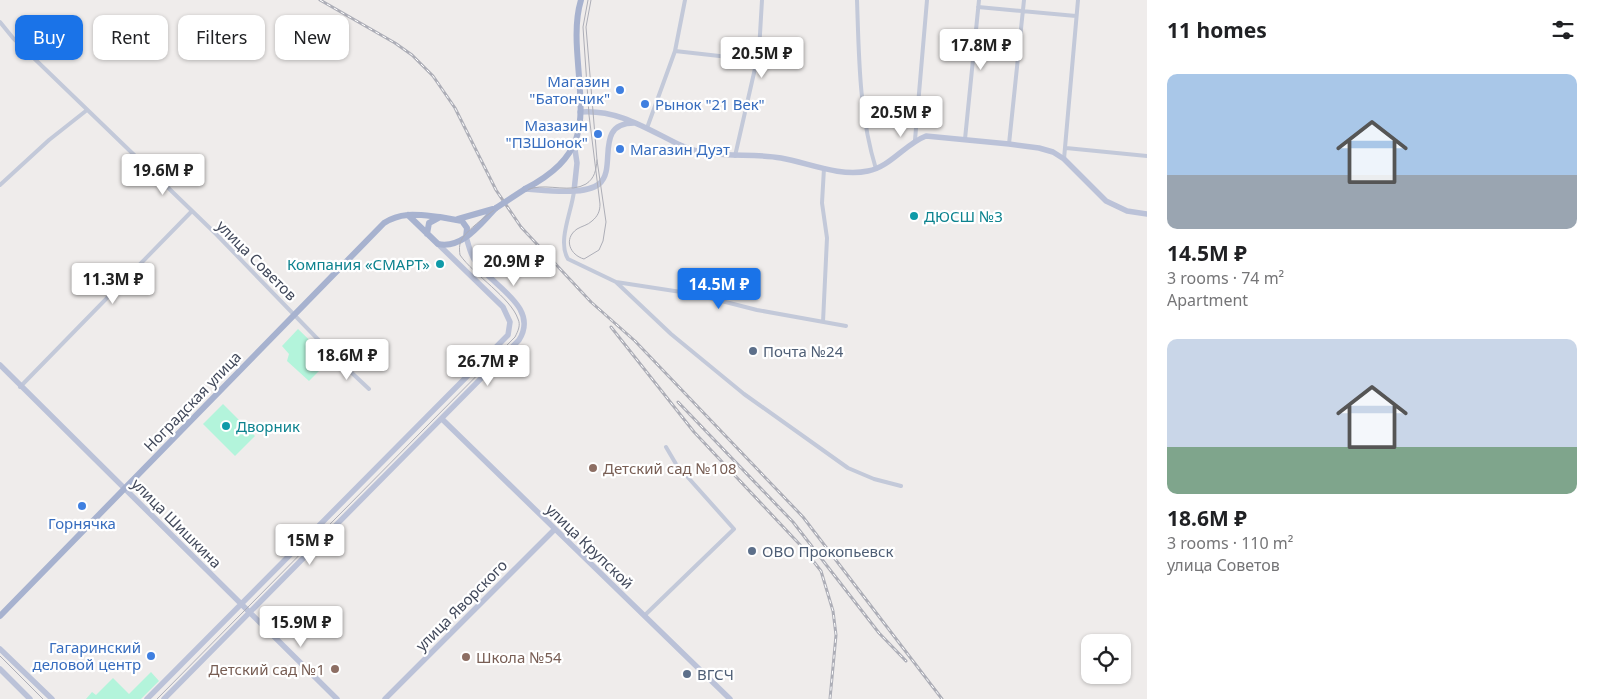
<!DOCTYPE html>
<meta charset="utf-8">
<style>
:root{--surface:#fff;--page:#f6f6f6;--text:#202124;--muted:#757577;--accent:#1a73e8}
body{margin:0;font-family:"Noto Sans",sans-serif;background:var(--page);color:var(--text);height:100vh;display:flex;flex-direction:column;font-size:19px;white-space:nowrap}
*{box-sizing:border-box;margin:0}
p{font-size:16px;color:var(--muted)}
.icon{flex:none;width:28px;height:28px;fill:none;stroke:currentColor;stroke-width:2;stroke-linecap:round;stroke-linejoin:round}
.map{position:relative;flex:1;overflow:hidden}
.side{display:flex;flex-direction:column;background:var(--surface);width:450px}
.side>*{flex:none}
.hud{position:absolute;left:15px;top:15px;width:475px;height:45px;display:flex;gap:10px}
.buttons{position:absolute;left:1081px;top:634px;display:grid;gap:10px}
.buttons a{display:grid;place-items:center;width:50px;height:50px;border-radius:10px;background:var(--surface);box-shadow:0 1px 4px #0004;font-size:25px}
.price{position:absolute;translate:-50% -42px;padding:0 11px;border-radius:5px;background:#fff;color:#222;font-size:16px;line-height:32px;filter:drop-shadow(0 1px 2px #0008)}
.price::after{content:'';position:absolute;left:50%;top:30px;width:15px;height:11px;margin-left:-8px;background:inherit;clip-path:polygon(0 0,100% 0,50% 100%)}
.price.active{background:var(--accent);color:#fff}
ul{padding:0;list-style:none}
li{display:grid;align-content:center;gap:10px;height:265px;padding:0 20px}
li span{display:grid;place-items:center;height:155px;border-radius:10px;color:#555}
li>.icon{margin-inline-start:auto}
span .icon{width:90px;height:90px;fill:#fffc;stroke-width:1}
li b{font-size:21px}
h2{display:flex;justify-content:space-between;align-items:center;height:60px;padding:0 20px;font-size:21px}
.pill{padding:0 18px;border-radius:10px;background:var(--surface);box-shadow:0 1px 4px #0004;font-size:18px;line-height:45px}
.pill.active{background:var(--accent);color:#fff}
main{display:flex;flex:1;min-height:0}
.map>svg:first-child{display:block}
.green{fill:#b3f4db}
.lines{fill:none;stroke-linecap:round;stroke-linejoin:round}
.street{stroke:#c3c9d9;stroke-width:4}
.secondary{stroke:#bbc2d8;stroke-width:5.5}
.primary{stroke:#a7b2cf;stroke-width:6}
.tram{stroke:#adaeb7;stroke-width:1}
.rail-casing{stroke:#adaeb7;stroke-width:3}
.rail{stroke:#fff;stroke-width:1;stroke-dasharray:4;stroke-linecap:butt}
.primary-bridge{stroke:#a7b2cf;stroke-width:6}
.shop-dot{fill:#3f7fe0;stroke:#fff;stroke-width:2}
.culture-dot{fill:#0f9aa8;stroke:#fff;stroke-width:2}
.service-dot{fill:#5c6f8a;stroke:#fff;stroke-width:2}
.education-dot{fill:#8d6e63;stroke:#fff;stroke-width:2}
.labels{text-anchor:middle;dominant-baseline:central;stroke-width:4.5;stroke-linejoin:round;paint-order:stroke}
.shop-label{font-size:15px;fill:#366cbe;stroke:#fff;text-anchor:end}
.culture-label{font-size:15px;fill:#0d838f;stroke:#fff;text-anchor:start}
.street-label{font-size:15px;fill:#42495b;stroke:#fff}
.service-label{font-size:15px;fill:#4e5e75;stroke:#fff;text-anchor:start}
.education-label{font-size:15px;fill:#785e54;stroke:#fff;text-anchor:start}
</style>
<main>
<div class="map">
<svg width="1147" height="699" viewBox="0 0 1147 699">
<rect width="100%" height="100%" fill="#efeceb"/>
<path class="green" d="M298 329 330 360 309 381 287 361 289 354 282 346Z
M223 404 255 436 235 456 203 424Z
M151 672 159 681 141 699H86L92 692 96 695 113 678 129 694Z"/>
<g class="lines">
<path class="street" d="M857 0C859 57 859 114 876 169
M978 7 1076 16
M0 22 13 38 216 234 337 359 369 389
M675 51 755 60
M647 128 675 51 685 0
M965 139 979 0
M915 140 927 0
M1009 144 1024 0
M1066 148 1147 156
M735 156 759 51 762 0
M1064 159 1078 0
M0 185 49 140 87 110
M574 191C572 211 557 241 568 259L616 282 671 334 744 394 848 468 874 479 901 486
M616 282 694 294 757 310 846 326
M823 322 827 238 822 203 824 168
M20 387 192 211
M645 615 734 529 676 464 666 447"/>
<path class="secondary" d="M580 112C618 109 647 129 680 145 712 160 748 152 781 158 809 163 839 177 868 171 890 167 905 144 926 136L1009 144 1039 148 1053 152 1064 159 1106 201 1127 211 1147 214
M525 189C543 190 584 196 599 184 618 169 593 123 634 123
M574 191 577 163 574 143
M0 365 337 699
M442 419 730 699
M0 649 52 699
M0 669 30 699
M147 699 508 335 510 322 503 307 438 244
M164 699 519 340C540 307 492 286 476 262 470 255 469 245 466 237
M385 699 554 530"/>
<path class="primary" d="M525 189C594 152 581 118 577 49 576 33 576 16 581 0
M408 215 438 244C463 249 480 224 496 208
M458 219 493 209
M427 234 429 223 440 217 462 221 467 228 466 237
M0 616 384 223C402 211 420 215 440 217"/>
<path class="tram" d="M588 0 583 27 589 115 600 204C600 211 598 216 592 221 588 225 582 226 577 229 563 239 570 255 584 259L599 250 603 241 606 222 597 160 586 27 591 0
M0 656 43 699
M157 699 515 337C518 331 521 325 518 319 511 298 474 275 460 255 459 248 459 242 464 236 473 224 518 191 533 188 549 184 571 193 586 184 595 178 596 170 597 160"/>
<defs>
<path id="rail" d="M320 0 395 43 412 55 433 76 455 108 496 190 521 227 591 302 635 341 803 517 942 699
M611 327 694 432 803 548 821 571 833 611 836 635 830 699
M678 402 793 522 879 633 906 661"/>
</defs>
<use href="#rail" class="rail-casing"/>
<use href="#rail" class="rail"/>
<path class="primary-bridge" d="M496 208 525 189"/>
</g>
<g class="shop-dot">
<circle cx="620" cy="90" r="5"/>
<circle cx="645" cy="104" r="5"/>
<circle cx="598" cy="134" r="5"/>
<circle cx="620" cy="149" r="5"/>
<circle cx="82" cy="506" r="5"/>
<circle cx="151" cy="656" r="5"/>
</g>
<g class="culture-dot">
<circle cx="914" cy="216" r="5"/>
<circle cx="440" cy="264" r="5"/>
<circle cx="226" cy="426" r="5"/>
</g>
<g class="service-dot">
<circle cx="753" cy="351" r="5"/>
<circle cx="752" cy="551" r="5"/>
<circle cx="687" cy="674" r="5"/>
</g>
<g class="education-dot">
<circle cx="593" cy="468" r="5"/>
<circle cx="466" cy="657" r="5"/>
<circle cx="335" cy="669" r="5"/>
</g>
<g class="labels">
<g class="shop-label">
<text x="610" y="81">Магазин<tspan x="610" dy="17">"Батончик"</tspan></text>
<text x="655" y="104" text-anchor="start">Рынок "21 Век"</text>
<text x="588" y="125">Мазазин<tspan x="588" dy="17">"ПЗШонок"</tspan></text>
<text x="630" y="149" text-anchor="start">Магазин Дуэт</text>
<text x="82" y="523" text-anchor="middle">Горнячка</text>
<text x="141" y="647">Гагаринский<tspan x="141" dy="17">деловой центр</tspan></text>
</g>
<g class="culture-label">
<text x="924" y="216">ДЮСШ №3</text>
<text x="430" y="264" text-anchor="end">Компания «СМАРТ»</text>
<text x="236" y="426">Дворник</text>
</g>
<g class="street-label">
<text transform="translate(257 260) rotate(45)">улица Советов</text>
<text transform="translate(192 401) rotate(-46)">Ноградская улица</text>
<text transform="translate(177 523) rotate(45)">улица Шишкина</text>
<text transform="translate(590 546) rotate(44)">улица Крупской</text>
<text transform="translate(461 605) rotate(-45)">улица Яворского</text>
</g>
<g class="service-label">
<text x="763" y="351">Почта №24</text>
<text x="762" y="551">ОВО Прокопьевск</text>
<text x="697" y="674">ВГСЧ</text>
</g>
<g class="education-label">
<text x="603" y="468">Детский сад №108</text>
<text x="476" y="657">Школа №54</text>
<text x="325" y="669" text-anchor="end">Детский сад №1</text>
</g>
</g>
</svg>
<div class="buttons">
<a><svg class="icon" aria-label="locate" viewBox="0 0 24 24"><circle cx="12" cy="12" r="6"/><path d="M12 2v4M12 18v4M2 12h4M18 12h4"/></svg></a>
</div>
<b class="price" style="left:981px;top:71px">17.8M ₽</b>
<b class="price" style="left:762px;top:79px">20.5M ₽</b>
<b class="price" style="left:901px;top:138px">20.5M ₽</b>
<b class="price" style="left:163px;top:196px">19.6M ₽</b>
<b class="price" style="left:514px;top:287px">20.9M ₽</b>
<b class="price" style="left:113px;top:305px">11.3M ₽</b>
<b class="price active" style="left:719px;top:310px">14.5M ₽</b>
<b class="price" style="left:347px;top:381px">18.6M ₽</b>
<b class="price" style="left:488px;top:387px">26.7M ₽</b>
<b class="price" style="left:310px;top:566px">15M ₽</b>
<b class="price" style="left:301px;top:648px">15.9M ₽</b>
<div class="hud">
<a class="pill active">Buy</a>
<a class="pill">Rent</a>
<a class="pill">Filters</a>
<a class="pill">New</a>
</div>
</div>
<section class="side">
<h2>11 homes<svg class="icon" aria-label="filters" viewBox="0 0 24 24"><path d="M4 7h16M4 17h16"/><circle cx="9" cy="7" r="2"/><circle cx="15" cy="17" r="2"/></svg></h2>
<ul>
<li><span style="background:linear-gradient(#a9c7e8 65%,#9aa5b1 0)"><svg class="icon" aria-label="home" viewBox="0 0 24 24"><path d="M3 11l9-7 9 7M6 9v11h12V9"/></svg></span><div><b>14.5M ₽</b><p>3 rooms · 74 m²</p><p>Apartment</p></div></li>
<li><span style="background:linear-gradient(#c9d6e8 70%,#7fa58c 0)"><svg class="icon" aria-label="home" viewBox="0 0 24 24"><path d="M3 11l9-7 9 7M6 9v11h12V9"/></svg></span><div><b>18.6M ₽</b><p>3 rooms · 110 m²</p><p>улица Советов</p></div></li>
</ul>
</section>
</main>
